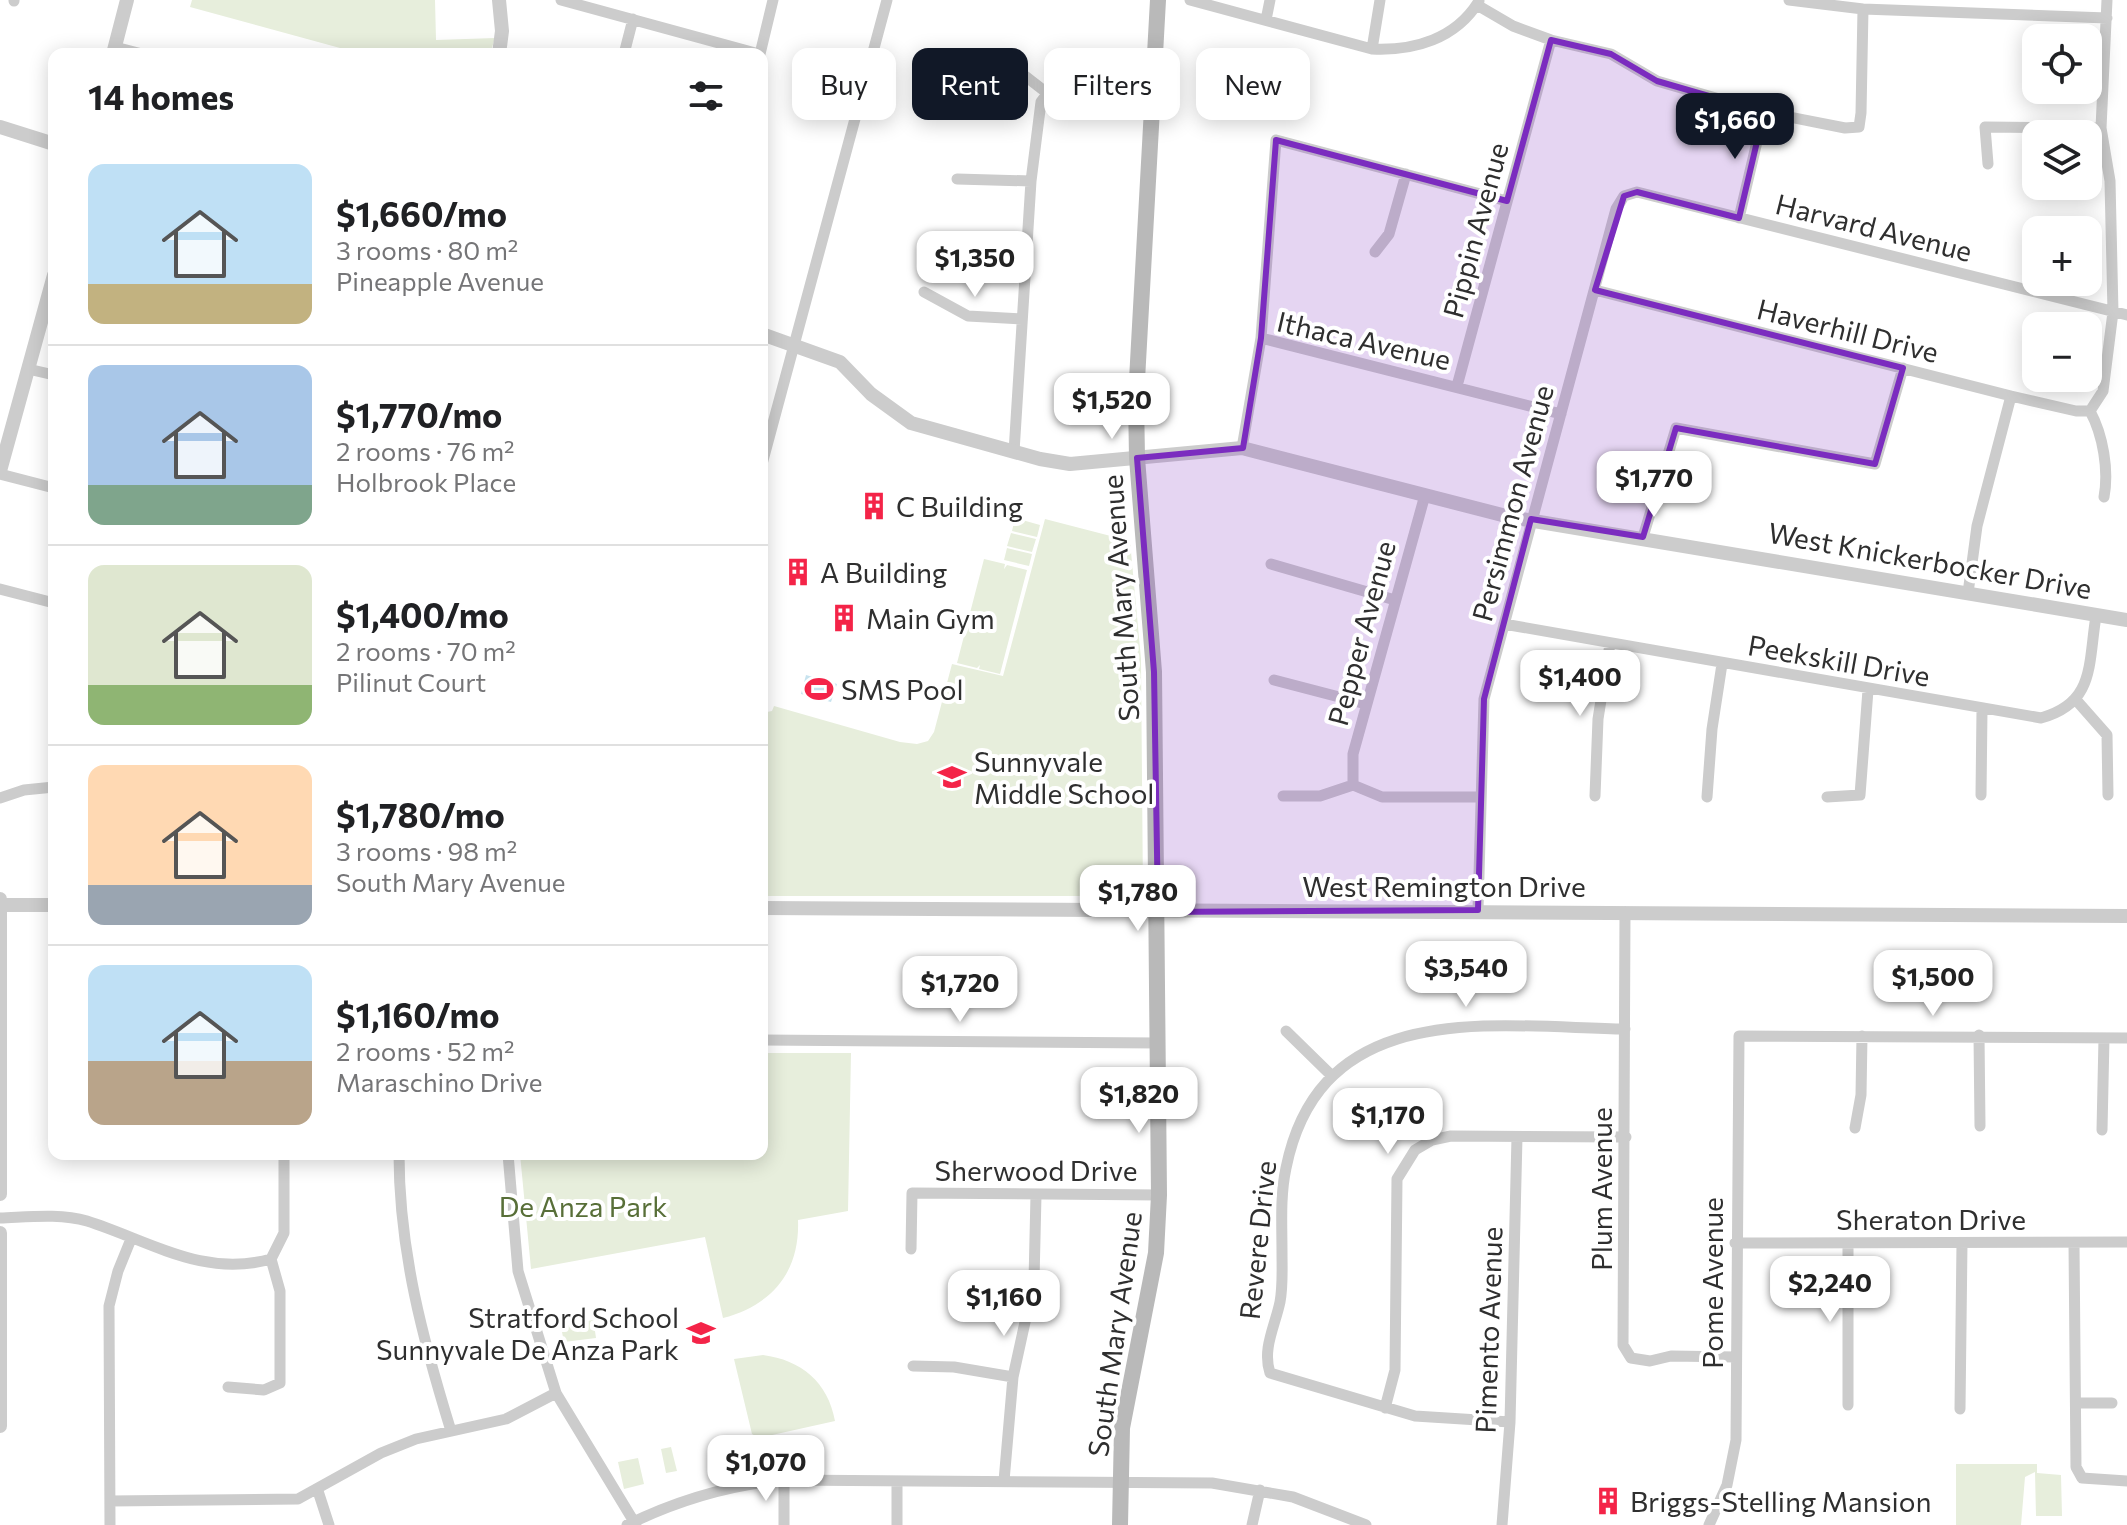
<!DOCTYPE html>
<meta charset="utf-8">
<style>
:root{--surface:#fff;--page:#f2f2f2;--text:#202124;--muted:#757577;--line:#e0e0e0;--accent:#111827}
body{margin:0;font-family:Commissioner,sans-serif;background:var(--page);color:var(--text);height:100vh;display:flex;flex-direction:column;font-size:30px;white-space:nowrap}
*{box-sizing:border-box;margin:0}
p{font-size:26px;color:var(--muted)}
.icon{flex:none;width:44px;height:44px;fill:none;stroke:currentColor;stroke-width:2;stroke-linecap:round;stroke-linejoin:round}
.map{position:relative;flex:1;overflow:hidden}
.panel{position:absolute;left:48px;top:48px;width:720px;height:1112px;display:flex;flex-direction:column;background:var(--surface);border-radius:16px;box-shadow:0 4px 20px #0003}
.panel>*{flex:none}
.banner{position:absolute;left:792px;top:48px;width:760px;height:72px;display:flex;gap:16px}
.buttons{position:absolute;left:2022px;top:24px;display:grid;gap:16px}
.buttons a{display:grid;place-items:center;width:80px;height:80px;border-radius:16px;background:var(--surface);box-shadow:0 4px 20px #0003;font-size:40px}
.price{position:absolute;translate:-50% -68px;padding:0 18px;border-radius:16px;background:#fff;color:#222;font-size:26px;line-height:52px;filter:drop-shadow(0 2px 4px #0008)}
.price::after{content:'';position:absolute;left:50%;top:48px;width:24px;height:18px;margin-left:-12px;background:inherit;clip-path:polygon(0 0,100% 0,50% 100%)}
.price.selected{background:var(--accent);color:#fff}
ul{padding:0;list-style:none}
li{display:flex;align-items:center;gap:24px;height:200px;padding:0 40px}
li+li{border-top:2px solid var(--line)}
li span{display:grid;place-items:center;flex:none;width:224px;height:160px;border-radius:16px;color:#555}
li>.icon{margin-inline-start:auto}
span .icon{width:96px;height:96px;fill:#fffc;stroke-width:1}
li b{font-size:34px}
h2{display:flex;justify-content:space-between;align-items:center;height:96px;padding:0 40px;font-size:34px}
.tag{padding:0 28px;border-radius:16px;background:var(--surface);box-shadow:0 4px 20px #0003;font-size:28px;line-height:72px}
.tag.selected{background:var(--accent);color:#fff}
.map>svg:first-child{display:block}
.green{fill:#e7eedc}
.water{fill:#c7e3ef}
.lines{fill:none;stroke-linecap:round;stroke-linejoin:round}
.minor{stroke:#ccc;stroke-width:11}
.tertiary{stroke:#ccc;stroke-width:14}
.secondary{stroke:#b9b9b9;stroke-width:16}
.marked{fill:#7b2cbf;fill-opacity:0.2;stroke:#7b2cbf;stroke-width:6;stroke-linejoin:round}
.labels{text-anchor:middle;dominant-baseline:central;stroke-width:8;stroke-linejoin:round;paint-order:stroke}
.street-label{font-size:28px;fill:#2f2f2f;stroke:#fff}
.poi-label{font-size:28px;fill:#2f2f2f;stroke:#fff;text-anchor:start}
.park-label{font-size:28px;fill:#586f38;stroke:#fff}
</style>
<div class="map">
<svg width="2127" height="1525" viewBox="0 0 2127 1525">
<rect width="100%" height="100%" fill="#fff"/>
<path class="green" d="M192 0H435L436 40 495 38 490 54H362L190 7Z
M1015 518 1040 525 1037 537 1012 531Z
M1045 519 1130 541 1141 659 1143 896H762V713L772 711 774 706 900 742 917 744 928 741 934 732 952 664 1003 676Z
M1011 533 1036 539 1032 552 1007 546Z
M1007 548 1032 554 1029 566 1004 560Z
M984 559 1005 564 1004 569 1007 565 1027 570 1000 674 979 669 980 665 977 668 957 663Z
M762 1053H851L848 1211 798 1220C800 1272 772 1305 723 1318L705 1237 531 1269 520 1154H762Z
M597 1319 600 1330 595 1331 596 1338 564 1342 561 1327Z
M763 1355C801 1360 828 1382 835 1421L759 1438 752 1434 734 1359Z
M671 1447 677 1471 666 1473 661 1449Z
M638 1458 644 1484 624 1489 618 1462Z
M1956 1464H2037V1473L2061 1475 2062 1516H2036L2035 1472 2025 1477 2021 1525H1956Z"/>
<path class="water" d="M806 675 837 684 831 702 801 694Z"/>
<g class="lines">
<path class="minor" d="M14 0V1
M561 0 759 54
M1190 0 1372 49C1414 51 1456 39 1479 1
M1789 0 1863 9 2107 18
M1477 5 1513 26 1551 40 1611 54 1657 81 1764 112 1845 128 1859 127 1861 113 1863 9
M1266 20 1270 0
M115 47 142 54
M1372 49 1380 0
M624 54 633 19
M760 54 773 0
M988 64 1020 72 1047 93
M1988 164 1985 127 2101 128
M957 179 1031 181
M1739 218 1764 112
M1375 252 1389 234 1406 174
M1595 290 2011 396 2076 411H2090
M924 292 968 316 1022 319
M1261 338 1276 140 1507 201
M28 369 54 375
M1457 386 1551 40
M2090 411 2103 391 2113 312 2110 181 2101 128 2107 0
M2090 411C2103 435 2109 470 2104 497
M1242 448 1261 338 1561 414
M1014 452 1031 181 1041 102C1059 76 1083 88 1109 93 1124 96 1138 97 1153 97
M762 464 887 0
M0 474 54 488
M1643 537 1676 428 1875 464 1903 368
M1271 564 1395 600
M0 589 54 603
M1968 593 1977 526 2011 396
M1504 624 2041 718C2095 703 2088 665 2096 616
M1274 680 1366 704
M2077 701 2107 735 2108 795
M1353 785V754L1425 495
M1353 785 1382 797H1481
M1981 795 1982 710
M1283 796H1320L1353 785
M1595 796 1598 719 1610 644
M1707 797 1712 729 1722 664
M1827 797 1860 795 1868 690
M0 798 24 790 54 787
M1478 910 1484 699 1616 209 1624 196 1637 192 2127 315
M1625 912 1623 1345 1631 1358 1650 1361 1671 1356 1736 1357
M1286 1031 1332 1076
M1979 1035 1980 1126
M762 1040 1158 1043
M1855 1128 1861 1095 1862 1036
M2102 1130 2104 1038
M399 1154C399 1251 423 1340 451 1431
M508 1154 518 1271 556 1393 636 1525
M0 1218C28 1217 60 1213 87 1221 150 1241 203 1278 271 1259L284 1233V1154
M1735 1243 2127 1242
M1848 1243V1405
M2074 1243 2076 1467 2082 1478 2127 1481
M911 1249 912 1193 1159 1195
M913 1366 954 1367 1013 1377
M228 1387 264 1390 280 1383V1291L271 1259
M2076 1403H2112
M1385 1408 1395 1370 1397 1179 1415 1150 1432 1140 1451 1136 1626 1137
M1960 1409 1962 1243
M1510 1422 1415 1416 1270 1373C1262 1349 1275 1326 1280 1302 1283 1286 1282 1269 1282 1253 1282 1225 1280 1196 1286 1168 1321 996 1494 1027 1625 1029
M1004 1481 1013 1377 1034 1281 1036 1195
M318 1491 329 1525
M110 1501 298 1499 381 1453 416 1439 506 1419 556 1393
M110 1525 109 1306 118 1271 131 1239
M627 1525C678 1500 727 1485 784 1480L1212 1483 1293 1497 1366 1525
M784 1525V1480
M897 1525V1481
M1252 1525 1260 1490
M1502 1525 1510 1422 1517 1137
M1709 1525 1727 1485 1736 1440 1739 1036 2127 1038"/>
<path class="tertiary" d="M499 0 502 31 499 54
M113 54 127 0
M0 127 54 144
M762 334 840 362 871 394 911 423 1040 459 1070 464 1242 448 1510 517 2127 620
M0 471 54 275
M0 899V1194
M1 905H54
M762 908 2127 916
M0 1233V1426"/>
<path class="secondary" d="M1120 1525 1122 1428 1156 1253 1159 1195 1154 672 1137 458 1136 398 1158 0"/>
</g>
<path class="marked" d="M1551 40 1611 54 1657 81 1764 112 1739 218 1637 192 1624 196 1595 290 1903 368 1875 464 1676 428 1643 537 1531 519 1484 699 1478 910 1158 912 1154 672 1137 458 1243 448 1261 338 1276 140 1507 201Z"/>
<defs>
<symbol id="building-bare" viewBox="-9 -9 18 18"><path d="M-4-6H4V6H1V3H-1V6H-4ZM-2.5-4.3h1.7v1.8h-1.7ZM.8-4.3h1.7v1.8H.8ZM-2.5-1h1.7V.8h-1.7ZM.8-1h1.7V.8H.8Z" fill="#f42448" stroke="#fff" stroke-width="2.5" paint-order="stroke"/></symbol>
<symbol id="stadium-bare" viewBox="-9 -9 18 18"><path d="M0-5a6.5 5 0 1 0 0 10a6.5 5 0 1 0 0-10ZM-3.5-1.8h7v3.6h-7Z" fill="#f42448" stroke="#fff" stroke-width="2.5" paint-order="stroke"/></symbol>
<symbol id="school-bare" viewBox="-9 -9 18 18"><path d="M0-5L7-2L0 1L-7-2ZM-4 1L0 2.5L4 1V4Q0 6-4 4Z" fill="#f42448" stroke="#fff" stroke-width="2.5" paint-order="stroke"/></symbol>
</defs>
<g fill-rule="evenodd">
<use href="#building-bare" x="854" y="486" width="40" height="40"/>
<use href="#building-bare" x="778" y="552" width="40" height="40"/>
<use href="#building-bare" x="824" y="598" width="40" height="40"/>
<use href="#stadium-bare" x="799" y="669" width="40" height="40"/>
<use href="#school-bare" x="932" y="757" width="40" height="40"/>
<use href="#school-bare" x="681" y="1313" width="40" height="40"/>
<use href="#building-bare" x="1588" y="1481" width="40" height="40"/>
</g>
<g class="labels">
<g class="street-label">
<text transform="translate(1874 227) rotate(14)">Harvard Avenue</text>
<text transform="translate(1475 230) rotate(-75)">Pippin Avenue</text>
<text transform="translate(1848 330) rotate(14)">Haverhill Drive</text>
<text transform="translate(1364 340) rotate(13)">Ithaca Avenue</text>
<text transform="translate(1512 503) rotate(-75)">Persimmon Avenue</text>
<text transform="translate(1930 560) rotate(10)">West Knickerbocker Drive</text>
<text transform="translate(1120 598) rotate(-94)">South Mary Avenue</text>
<text transform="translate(1361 633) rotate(-75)">Pepper Avenue</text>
<text transform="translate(1839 660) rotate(10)">Peekskill Drive</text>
<text x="1444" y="886">West Remington Drive</text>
<text x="1036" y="1170">Sherwood Drive</text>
<text transform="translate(1601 1189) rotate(-90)">Plum Avenue</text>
<text x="1931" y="1219">Sheraton Drive</text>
<text transform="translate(1257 1240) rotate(-84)">Revere Drive</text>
<text transform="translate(1712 1283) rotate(-90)">Pome Avenue</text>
<text transform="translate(1488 1330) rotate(-88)">Pimento Avenue</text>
<text transform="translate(1114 1334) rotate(-82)">South Mary Avenue</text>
</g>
<g class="poi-label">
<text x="896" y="506">C Building</text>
<text x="820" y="572">A Building</text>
<text x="866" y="618">Main Gym</text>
<text x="841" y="689">SMS Pool</text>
<text x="974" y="761">Sunnyvale<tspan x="974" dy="32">Middle School</tspan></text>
<text x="679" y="1317" text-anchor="end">Stratford School<tspan x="679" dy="32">Sunnyvale De Anza Park</tspan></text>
<text x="1630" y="1501">Briggs-Stelling Mansion</text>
</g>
<g class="park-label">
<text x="583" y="1206">De Anza Park</text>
</g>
</g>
</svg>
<div class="buttons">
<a><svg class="icon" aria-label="locate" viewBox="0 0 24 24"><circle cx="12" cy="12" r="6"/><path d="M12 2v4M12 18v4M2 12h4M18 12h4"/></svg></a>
<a><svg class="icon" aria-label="layers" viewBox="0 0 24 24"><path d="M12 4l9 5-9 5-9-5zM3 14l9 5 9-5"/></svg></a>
<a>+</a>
<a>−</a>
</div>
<b class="price selected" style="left:1735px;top:161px">$1,660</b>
<b class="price" style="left:975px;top:299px">$1,350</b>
<b class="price" style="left:1112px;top:441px">$1,520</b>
<b class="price" style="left:1654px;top:519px">$1,770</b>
<b class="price" style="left:1580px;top:718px">$1,400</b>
<b class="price" style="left:1138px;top:933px">$1,780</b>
<b class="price" style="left:1466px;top:1009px">$3,540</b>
<b class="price" style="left:1933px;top:1018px">$1,500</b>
<b class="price" style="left:960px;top:1024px">$1,720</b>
<b class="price" style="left:1139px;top:1135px">$1,820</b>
<b class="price" style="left:1388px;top:1156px">$1,170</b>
<b class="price" style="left:1830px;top:1324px">$2,240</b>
<b class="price" style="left:1004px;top:1338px">$1,160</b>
<b class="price" style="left:766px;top:1503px">$1,070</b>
<div class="banner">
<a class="tag">Buy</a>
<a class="tag selected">Rent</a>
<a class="tag">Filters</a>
<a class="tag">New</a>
</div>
<section class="panel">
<h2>14 homes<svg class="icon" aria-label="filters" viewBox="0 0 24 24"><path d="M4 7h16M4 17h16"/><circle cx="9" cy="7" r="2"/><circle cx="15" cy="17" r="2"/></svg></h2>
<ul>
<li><span style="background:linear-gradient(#bfe0f5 75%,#c2b280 0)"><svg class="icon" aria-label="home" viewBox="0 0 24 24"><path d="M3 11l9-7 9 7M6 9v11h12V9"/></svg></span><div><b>$1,660/mo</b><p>3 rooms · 80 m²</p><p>Pineapple Avenue</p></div></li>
<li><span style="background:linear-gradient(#a9c7e8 75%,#7fa58c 0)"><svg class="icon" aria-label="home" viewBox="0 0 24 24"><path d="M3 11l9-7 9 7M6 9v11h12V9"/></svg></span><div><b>$1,770/mo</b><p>2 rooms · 76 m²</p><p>Holbrook Place</p></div></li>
<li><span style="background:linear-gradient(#dfe7d0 75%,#8fb573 0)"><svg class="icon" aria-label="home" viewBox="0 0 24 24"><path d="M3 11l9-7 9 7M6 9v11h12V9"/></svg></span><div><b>$1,400/mo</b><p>2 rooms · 70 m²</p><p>Pilinut Court</p></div></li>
<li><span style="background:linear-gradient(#ffd9b3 75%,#9aa5b1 0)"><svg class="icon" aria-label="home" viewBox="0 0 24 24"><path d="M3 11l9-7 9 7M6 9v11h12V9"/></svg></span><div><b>$1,780/mo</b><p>3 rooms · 98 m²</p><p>South Mary Avenue</p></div></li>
<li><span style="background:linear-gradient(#bfe0f5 60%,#b9a48a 0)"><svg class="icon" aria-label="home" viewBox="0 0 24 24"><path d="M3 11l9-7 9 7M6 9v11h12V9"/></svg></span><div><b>$1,160/mo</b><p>2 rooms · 52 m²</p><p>Maraschino Drive</p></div></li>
</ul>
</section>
</div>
